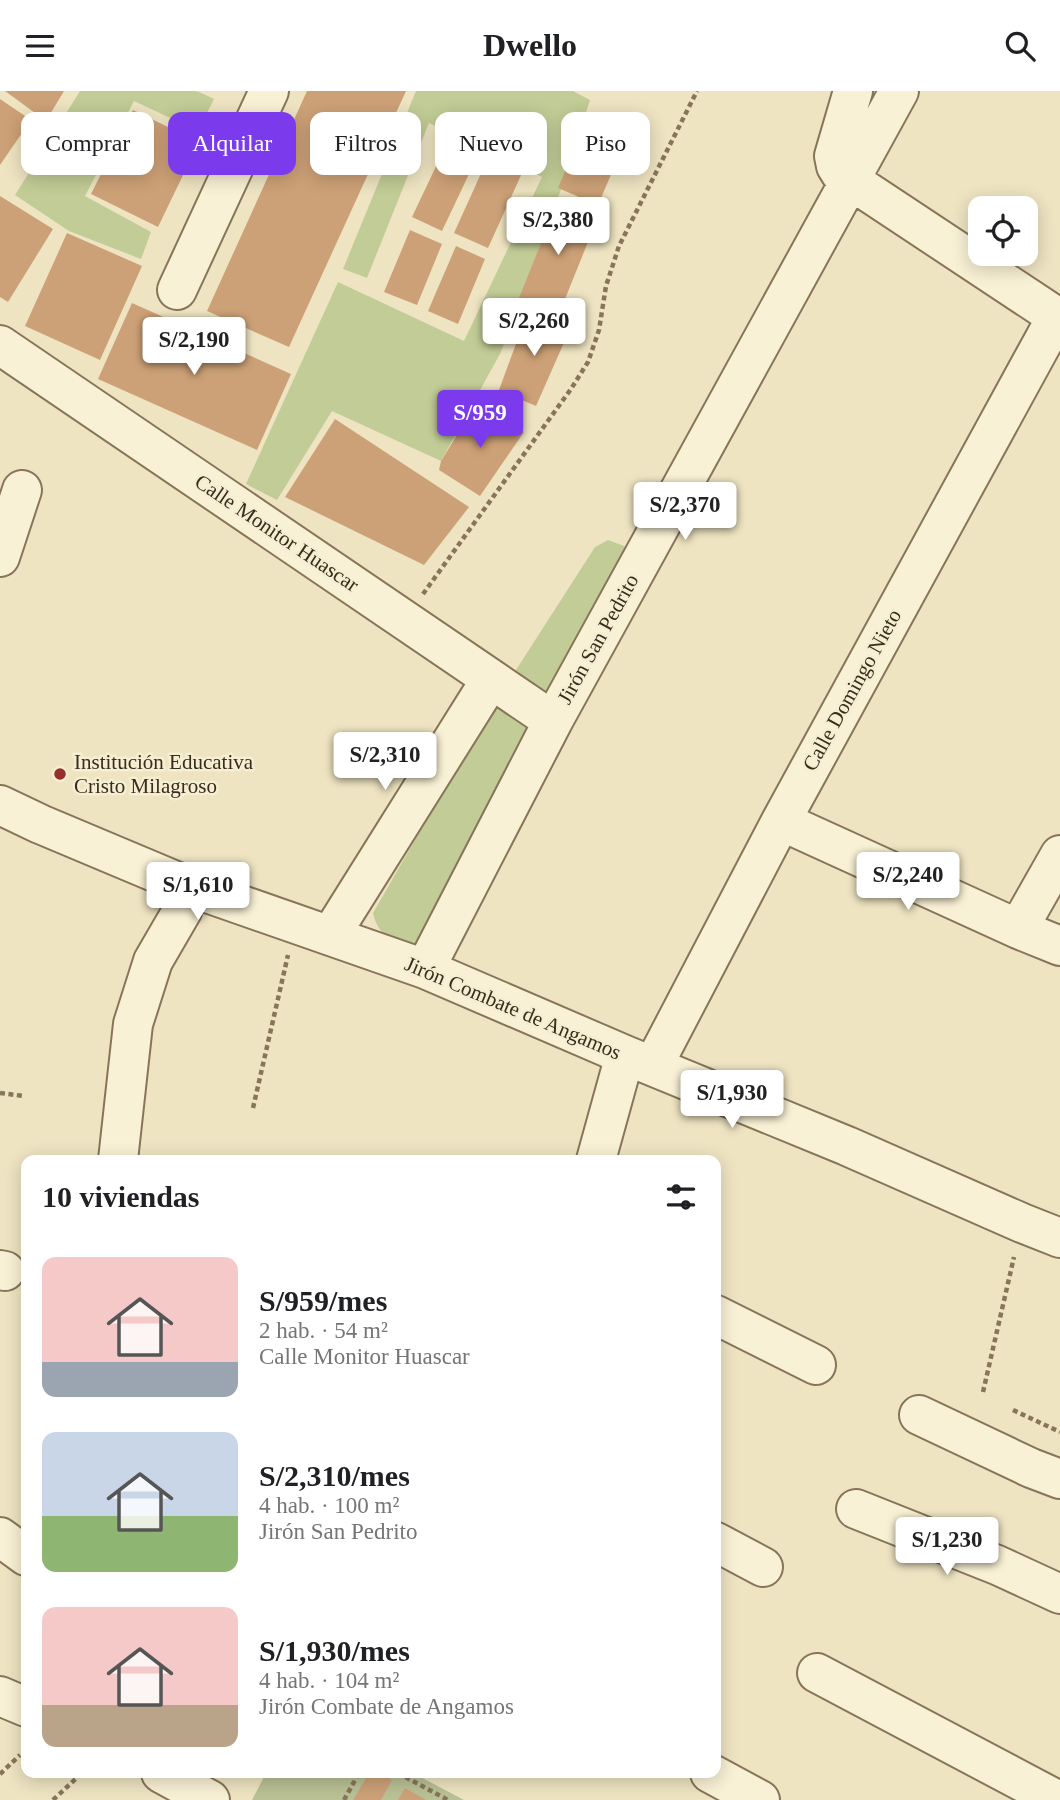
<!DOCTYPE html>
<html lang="es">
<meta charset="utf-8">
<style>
:root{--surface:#fff;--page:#f2f2f2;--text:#202124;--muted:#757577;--accent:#7c3aed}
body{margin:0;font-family:"Times New Roman",serif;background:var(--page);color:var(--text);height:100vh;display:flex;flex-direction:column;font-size:26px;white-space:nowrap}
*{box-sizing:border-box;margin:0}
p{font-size:23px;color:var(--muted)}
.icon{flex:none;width:38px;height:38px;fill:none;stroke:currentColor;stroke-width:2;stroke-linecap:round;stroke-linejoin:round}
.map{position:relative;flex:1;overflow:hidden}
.details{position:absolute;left:21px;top:1064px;width:700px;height:623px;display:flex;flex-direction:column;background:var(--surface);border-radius:14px;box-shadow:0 4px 18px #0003}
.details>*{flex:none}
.banner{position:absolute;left:21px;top:21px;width:700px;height:63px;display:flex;gap:14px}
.buttons{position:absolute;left:968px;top:105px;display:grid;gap:14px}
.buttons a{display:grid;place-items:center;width:70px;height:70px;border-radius:14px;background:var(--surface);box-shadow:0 4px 18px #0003;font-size:35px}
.price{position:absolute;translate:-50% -60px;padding:0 16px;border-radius:7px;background:#fff;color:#222;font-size:23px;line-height:46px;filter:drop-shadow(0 2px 4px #0008)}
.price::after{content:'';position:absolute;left:50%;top:42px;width:21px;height:16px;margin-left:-10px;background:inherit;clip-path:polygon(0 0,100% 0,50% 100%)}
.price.active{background:var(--accent);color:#fff}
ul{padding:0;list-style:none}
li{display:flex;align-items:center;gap:21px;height:175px;padding:0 21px}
li span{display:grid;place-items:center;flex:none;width:196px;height:140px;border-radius:14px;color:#555}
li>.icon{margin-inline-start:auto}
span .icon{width:84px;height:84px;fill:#fffc;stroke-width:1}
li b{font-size:30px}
h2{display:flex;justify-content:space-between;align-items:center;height:84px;padding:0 21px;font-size:30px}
.tag{padding:0 24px;border-radius:14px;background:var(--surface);box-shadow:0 4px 18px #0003;font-size:24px;line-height:63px}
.tag.active{background:var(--accent);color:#fff}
header{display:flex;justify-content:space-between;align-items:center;height:91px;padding:0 21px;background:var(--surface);font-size:32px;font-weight:700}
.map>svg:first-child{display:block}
.green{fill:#c2cc96}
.cemetery{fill:#b9c195}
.building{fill:#cda177}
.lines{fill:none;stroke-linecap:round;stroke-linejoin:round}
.minor-casing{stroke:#887559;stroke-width:42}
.path{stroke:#887559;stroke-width:4.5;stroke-dasharray:5 3.5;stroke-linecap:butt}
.minor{stroke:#f9f1d5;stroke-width:38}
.poi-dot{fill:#972f29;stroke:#f6eed2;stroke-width:2.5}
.labels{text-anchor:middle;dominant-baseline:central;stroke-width:5;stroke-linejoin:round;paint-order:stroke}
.street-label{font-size:21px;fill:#382c1d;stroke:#f6eed2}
.poi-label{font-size:21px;fill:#382c1d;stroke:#f6eed2;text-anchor:start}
</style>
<header><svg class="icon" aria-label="menu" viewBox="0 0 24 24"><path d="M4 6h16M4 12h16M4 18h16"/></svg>Dwello<svg class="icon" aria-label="search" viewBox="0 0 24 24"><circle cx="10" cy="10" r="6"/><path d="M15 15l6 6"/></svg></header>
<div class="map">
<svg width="1060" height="1709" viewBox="0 0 1060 1709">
<rect width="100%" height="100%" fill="#eee4c2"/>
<path class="green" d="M80 0H197L214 8 198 40 134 10 85 105 151 141 141 168 69 140 15 104Z
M416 0H573L590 9 563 93 501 261 441 370 332 320 277 409 246 393 338 191 464 250 542 86 429 32 367 187 343 178Z
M608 449 624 455 632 463 555 607 514 590 516 579 595 456Z
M498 615 535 635 416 855C394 849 379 848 373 822L488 622Z"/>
<path class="cemetery" d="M266 1682H413L464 1709H252Z"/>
<path class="building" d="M5 0H64L46 30Z
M307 0H406L289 256 207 220Z
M0 8 31 29 0 74Z
M133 19 199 51 158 136 91 103Z
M590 22 630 39 598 114 558 97Z
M448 50 478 64 442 140 412 126Z
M488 67 522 82 488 157 454 142Z
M0 105 53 138 8 211 0 206Z
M558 110 598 126 559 223 519 207Z
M410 139 442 153 417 214 384 201Z
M67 142 142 175 100 269 25 235Z
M456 155 485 168 458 233 428 220Z
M132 212 291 283 257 359 98 288Z
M528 220 570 238 536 315 499 299Z
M476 313 524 341 480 405 439 379 441 370Z
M335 328 469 416 424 474 285 406Z
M369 1682H379L392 1689 381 1709H353Z
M405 1697 426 1709H398Z"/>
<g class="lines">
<defs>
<path id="minor" d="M853 0 834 65 836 75 841 83 1060 228
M177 199 269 0
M0 254 553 630
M0 466 22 399
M0 714 40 733 190 796 425 878 625 964 847 1055 1022 1132 1060 1147
M781 730 1018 838 1060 855
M1018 838 1060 764
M330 845 491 588
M425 878 553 630 899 0
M653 975 781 730 1057 225
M118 1069 133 933 153 870 182 820 190 796
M596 1069 625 964
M0 1179 5 1180
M716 1224 816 1274
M919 1324 1031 1377 1060 1388
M856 1418 997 1474 1060 1503
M0 1446 26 1465
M716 1451 763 1476
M817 1582 1057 1709
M0 1605 26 1616
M161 1682 210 1709
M710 1682 760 1709"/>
</defs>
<use href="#minor" class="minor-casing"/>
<path class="path" d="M423 503 571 298 588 271 599 239 606 195 619 155 697 0
M0 1002 24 1005
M253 1017 288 864
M983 1301 1014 1166
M1013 1319 1060 1341
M398 1682 448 1709
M0 1683 20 1664
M53 1709 82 1682
M344 1709 359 1682"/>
<use href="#minor" class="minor"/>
</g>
<circle class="poi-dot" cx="60" cy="683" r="7"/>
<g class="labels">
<g class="street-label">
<text transform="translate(277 442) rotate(34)">Calle Monitor Huascar</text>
<text transform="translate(598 548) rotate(-61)">Jirón San Pedrito</text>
<text transform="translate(852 599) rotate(-61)">Calle Domingo Nieto</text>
<text transform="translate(513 917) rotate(23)">Jirón Combate de Angamos</text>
</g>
<g class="poi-label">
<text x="74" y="671">Institución Educativa<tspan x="74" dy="24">Cristo Milagroso</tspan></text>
</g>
</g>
</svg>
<div class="buttons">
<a><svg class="icon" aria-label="locate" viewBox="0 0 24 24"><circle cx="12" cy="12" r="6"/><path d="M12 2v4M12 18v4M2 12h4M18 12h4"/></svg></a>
</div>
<b class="price" style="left:558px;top:166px">S/2,380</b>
<b class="price" style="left:534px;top:267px">S/2,260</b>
<b class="price" style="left:194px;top:286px">S/2,190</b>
<b class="price active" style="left:480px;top:359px">S/959</b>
<b class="price" style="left:685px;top:451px">S/2,370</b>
<b class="price" style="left:385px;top:701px">S/2,310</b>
<b class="price" style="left:908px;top:821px">S/2,240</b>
<b class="price" style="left:198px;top:831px">S/1,610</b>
<b class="price" style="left:732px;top:1039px">S/1,930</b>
<b class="price" style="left:947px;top:1486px">S/1,230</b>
<div class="banner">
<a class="tag">Comprar</a>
<a class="tag active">Alquilar</a>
<a class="tag">Filtros</a>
<a class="tag">Nuevo</a>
<a class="tag">Piso</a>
</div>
<section class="details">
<h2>10 viviendas<svg class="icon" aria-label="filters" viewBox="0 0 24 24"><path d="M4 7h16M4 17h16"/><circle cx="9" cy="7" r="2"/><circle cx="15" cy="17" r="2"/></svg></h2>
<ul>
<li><span style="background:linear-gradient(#f6c9c9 75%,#9aa5b1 0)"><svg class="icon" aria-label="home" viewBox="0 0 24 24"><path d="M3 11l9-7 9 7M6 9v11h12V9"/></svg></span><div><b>S/959/mes</b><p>2 hab. · 54 m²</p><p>Calle Monitor Huascar</p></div></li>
<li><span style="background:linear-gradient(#c9d6e8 60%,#8fb573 0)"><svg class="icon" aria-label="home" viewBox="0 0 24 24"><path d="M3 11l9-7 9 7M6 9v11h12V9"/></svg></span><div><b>S/2,310/mes</b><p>4 hab. · 100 m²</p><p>Jirón San Pedrito</p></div></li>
<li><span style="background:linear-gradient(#f6c9c9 70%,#b9a48a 0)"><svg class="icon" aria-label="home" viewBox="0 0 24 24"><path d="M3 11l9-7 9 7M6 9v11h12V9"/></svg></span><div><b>S/1,930/mes</b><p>4 hab. · 104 m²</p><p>Jirón Combate de Angamos</p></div></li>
</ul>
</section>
</div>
